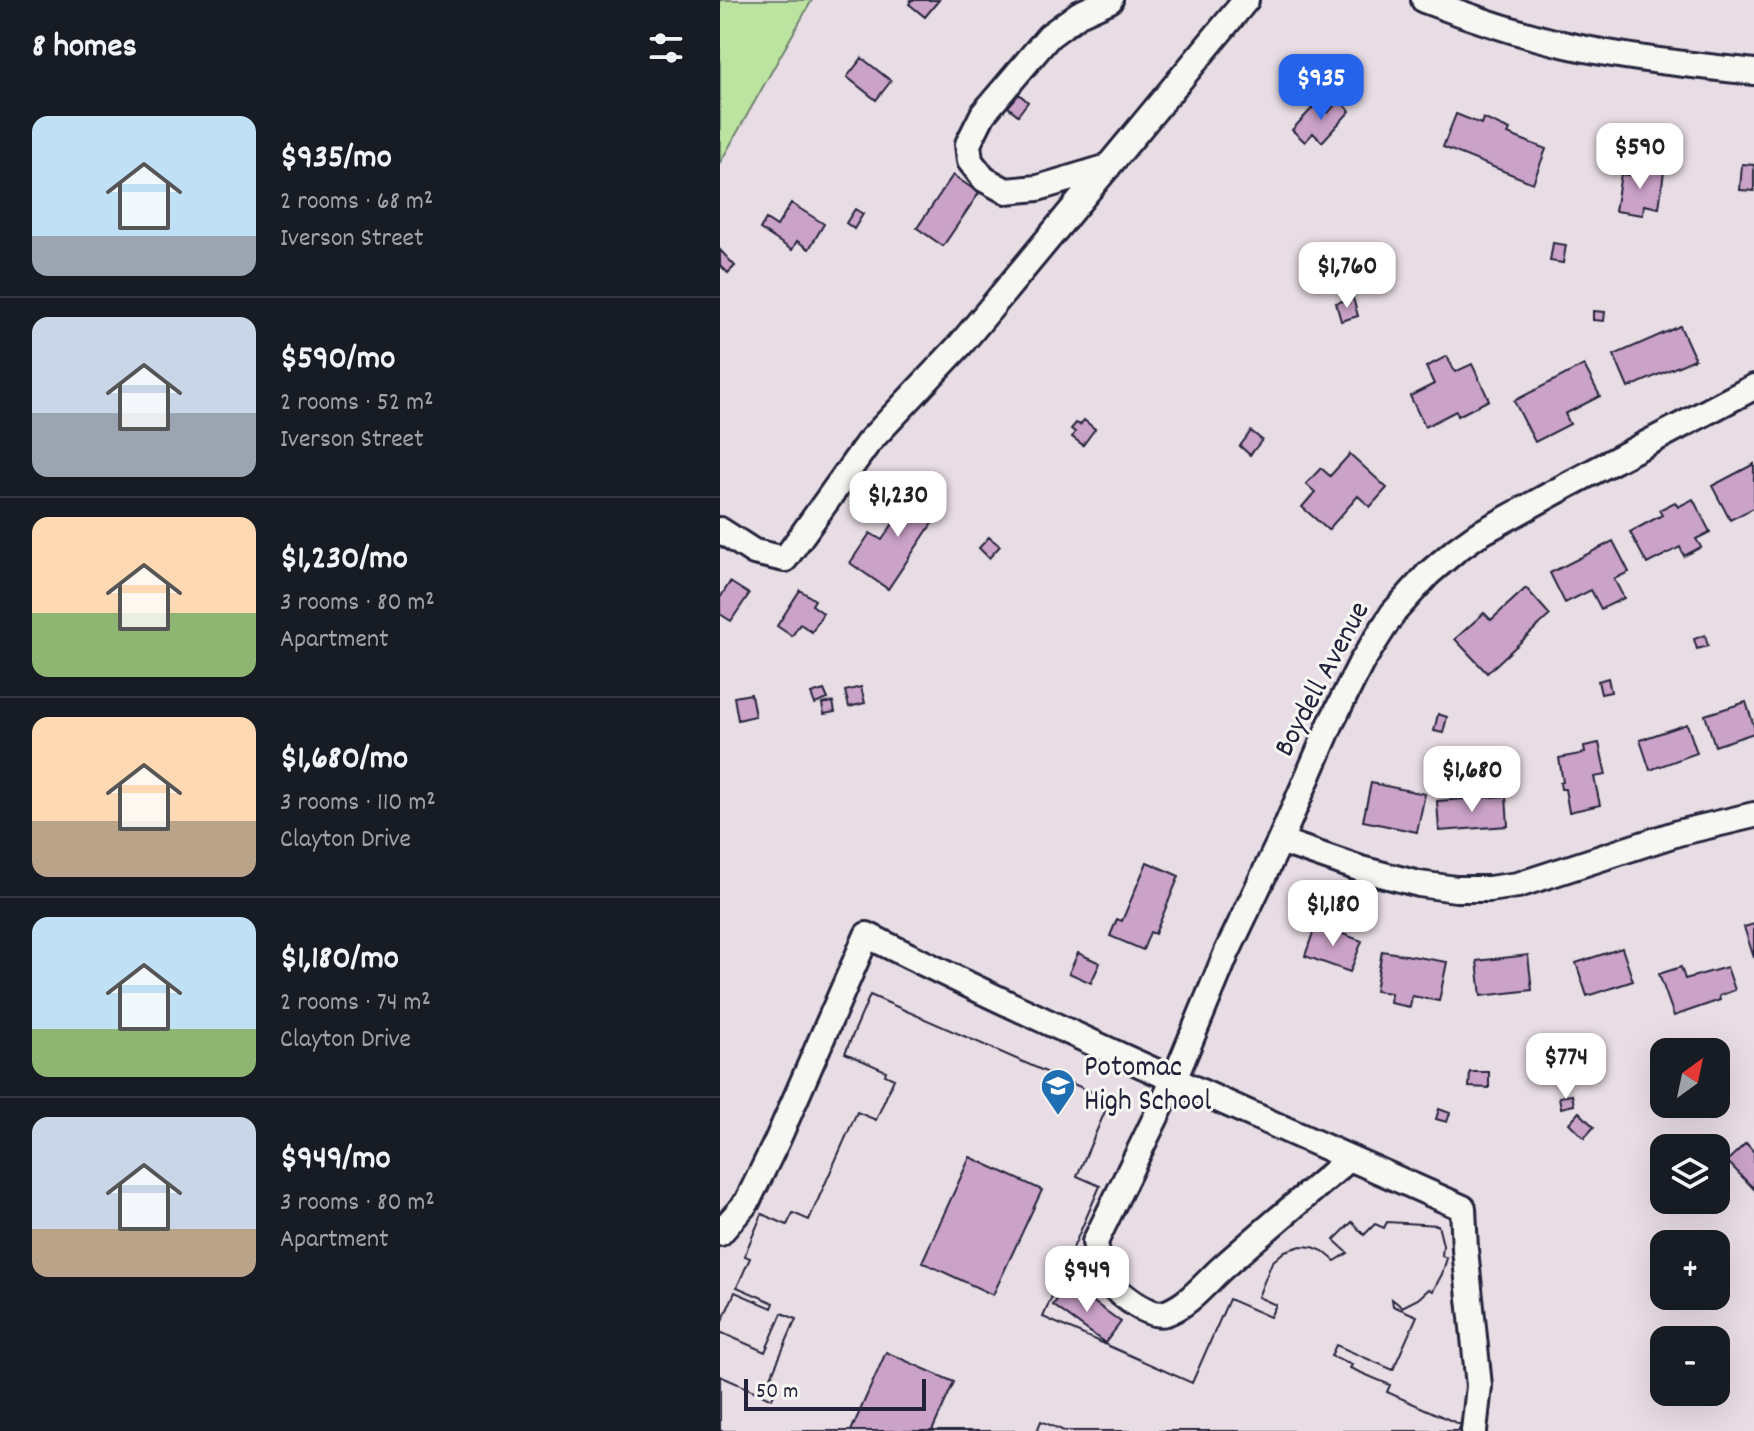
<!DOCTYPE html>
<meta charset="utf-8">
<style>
:root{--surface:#171b24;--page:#20242c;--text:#f1f3f6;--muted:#9ea1a6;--line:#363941;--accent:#2563eb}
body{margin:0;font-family:Dekko,sans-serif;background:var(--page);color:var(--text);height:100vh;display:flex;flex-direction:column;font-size:30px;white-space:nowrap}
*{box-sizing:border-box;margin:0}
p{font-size:26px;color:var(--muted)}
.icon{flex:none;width:44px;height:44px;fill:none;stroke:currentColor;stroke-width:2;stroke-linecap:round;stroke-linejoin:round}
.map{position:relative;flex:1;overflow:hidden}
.sheet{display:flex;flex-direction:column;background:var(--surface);width:720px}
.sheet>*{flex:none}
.needle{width:52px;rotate:33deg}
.controls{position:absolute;left:930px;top:1038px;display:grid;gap:16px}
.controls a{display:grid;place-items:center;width:80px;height:80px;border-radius:16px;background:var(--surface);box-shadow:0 8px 32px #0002;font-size:40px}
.scale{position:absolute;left:24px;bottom:20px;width:182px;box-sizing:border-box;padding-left:8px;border:4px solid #22223b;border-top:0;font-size:22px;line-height:28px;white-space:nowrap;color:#22223b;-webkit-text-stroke:6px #f6f6f2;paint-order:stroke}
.price{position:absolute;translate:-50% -68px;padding:0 18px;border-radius:16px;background:#fff;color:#222;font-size:26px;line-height:52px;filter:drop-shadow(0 2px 4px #0008)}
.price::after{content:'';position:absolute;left:50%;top:48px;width:24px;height:18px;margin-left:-12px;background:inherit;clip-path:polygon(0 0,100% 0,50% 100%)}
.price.current{background:var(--accent);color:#fff}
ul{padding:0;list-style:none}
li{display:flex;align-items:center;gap:24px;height:200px;padding:0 32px}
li+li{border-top:2px solid var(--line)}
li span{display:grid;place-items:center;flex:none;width:224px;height:160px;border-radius:16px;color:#555}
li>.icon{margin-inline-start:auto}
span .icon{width:96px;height:96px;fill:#fffc;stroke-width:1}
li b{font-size:34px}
h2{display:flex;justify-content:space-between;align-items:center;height:96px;padding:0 32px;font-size:34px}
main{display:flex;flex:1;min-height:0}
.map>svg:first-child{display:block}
.green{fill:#bce4a0;stroke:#6f836e;stroke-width:2}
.building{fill:#cba2c8;stroke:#22223b;stroke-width:2;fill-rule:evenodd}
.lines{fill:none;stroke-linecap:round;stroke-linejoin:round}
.minor-casing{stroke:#22223b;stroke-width:30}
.minor{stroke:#f6f6f2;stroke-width:24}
.labels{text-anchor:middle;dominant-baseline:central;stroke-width:6;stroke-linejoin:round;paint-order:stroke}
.street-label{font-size:30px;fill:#22223b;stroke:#f6f6f2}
.poi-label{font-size:30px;fill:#22223b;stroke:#f6f6f2;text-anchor:start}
</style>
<main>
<section class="sheet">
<h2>8 homes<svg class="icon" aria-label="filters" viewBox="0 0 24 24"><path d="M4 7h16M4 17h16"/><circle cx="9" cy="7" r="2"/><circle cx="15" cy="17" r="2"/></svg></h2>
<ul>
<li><span style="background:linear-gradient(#bfe0f5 75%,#9aa5b1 0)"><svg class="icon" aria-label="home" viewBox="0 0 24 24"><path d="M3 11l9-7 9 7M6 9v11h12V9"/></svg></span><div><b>$935/mo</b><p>2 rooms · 68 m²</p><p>Iverson Street</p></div></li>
<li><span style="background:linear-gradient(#c9d6e8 60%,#9aa5b1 0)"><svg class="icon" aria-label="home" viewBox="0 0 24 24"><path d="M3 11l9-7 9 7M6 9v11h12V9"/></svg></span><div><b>$590/mo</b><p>2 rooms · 52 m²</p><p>Iverson Street</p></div></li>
<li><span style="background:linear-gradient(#ffd9b3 60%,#8fb573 0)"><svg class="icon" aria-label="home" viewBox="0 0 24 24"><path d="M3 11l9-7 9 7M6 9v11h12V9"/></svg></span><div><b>$1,230/mo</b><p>3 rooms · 80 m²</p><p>Apartment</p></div></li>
<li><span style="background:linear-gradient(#ffd9b3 65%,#b9a48a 0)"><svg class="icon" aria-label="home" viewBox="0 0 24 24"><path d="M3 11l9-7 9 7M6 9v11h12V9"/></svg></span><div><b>$1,680/mo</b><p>3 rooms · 110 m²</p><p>Clayton Drive</p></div></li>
<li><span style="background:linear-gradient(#bfe0f5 70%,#8fb573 0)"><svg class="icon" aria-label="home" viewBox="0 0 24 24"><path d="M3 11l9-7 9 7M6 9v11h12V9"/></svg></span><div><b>$1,180/mo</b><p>2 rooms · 74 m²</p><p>Clayton Drive</p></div></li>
<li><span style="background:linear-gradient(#c9d6e8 70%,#b9a48a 0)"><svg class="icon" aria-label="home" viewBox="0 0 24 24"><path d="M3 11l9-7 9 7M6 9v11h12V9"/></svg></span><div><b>$949/mo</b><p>3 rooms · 80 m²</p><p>Apartment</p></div></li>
</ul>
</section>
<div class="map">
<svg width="1034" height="1431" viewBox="0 0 1034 1431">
<rect width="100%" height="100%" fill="#e9dde5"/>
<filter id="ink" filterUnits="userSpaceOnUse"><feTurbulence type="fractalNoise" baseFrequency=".0125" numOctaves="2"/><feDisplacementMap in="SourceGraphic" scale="16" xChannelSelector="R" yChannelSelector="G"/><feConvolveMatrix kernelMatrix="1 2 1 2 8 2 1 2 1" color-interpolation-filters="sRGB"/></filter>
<g filter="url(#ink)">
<path class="green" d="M0 0H92L0 163Z"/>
<path class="building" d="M189 0H219L205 17 189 4 191 1Z
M142 58 171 81 156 100 127 77Z
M299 94 308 102 298 115 288 107Z
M619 100 630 111 602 142 593 133 585 142 572 130 597 103 608 113Z
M736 114 761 124 763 118 790 130 788 134 826 149 813 183 723 147Z
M1022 164 1034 165V191L1020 190Z
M916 167 944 171 939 208 924 205 923 215 895 211 901 174 915 176Z
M233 175 259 193 223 246 197 228Z
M71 203 104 224 89 249 77 241 72 250 40 229 46 219 57 226Z
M135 209 143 214 134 229 126 223Z
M833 243 846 245 843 263 830 261Z
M0 250 15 266 8 273 0 265Z
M633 298 638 316 621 321 616 303Z
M873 311 885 312 884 321 873 320Z
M960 326 975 359 908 388 894 355Z
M727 356 735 372 752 364 769 400 738 416 736 411 705 427 690 396 714 384 706 367Z
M864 365 880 396 845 414 850 424 815 442 794 401Z
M364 420 375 429 363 445 352 437 355 432 351 429 356 423 360 425Z
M531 431 542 440 530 455 520 446Z
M630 454 667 488 650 507 638 496 608 530 582 507 595 492 586 484 601 468 610 476Z
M1034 464V508L1010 520 992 486Z
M198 486 225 504 168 589 130 563 150 533 162 540Z
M973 499 990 532 976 539 981 547 964 556 960 547 927 564 910 532 942 515 939 510 955 502 958 507Z
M269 537 280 546 269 558 259 548Z
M893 541 909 572 894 579 904 598 881 609 871 590 845 603 830 573Z
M10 582 29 594 11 621 0 614V598Z
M806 588 830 615 767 673 735 639 764 613 771 620Z
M80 590 95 600 92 605 103 613 92 632 80 624 72 636 57 626Z
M985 635 988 646 977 649 974 639Z
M888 678 891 692 881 694 878 681Z
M141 687 145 703 129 707 125 691Z
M104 690 108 699 95 704 91 694Z
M31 694 35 716 18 720 14 697Z
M113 702 115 712 104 714 102 704Z
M1026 702 1034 726V733L995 746 985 715Z
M718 714 727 717 723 733 714 731Z
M967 724 977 753 930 770 920 740Z
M879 743 886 775 874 777 880 805 849 812 845 789H841L840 783 843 782 839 758 865 753 864 746Z
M651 783 705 794 697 832 643 821Z
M786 796 788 826 719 831 717 801Z
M427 862 459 876 435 934 430 932 423 950 390 936 397 919 402 921Z
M596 924 642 941 630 972 585 956Z
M1034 924V958L1024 927Z
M902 948 913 981 867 996 856 963Z
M662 951 727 962 719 1001 692 996 690 1007 670 1003 671 993 655 991Z
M358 953 380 963 371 983 349 973Z
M808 955 812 990 761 996 757 961Z
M961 967 965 979 1007 967 1015 990 999 996 1000 1000 954 1016 939 974Z
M150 995 390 1100 357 1176 380 1186 323 1317 472 1383 509 1299 550 1317 556 1305 538 1297 552 1262 565 1251 581 1246 593 1247 603 1251 615 1261 628 1253 614 1240 632 1222 644 1235 655 1224 664 1228 667 1222 718 1225 723 1245 722 1256 727 1258 722 1274 713 1291 709 1289 698 1299 682 1307 672 1299 673 1306 697 1316 673 1370 616 1345 611 1356 632 1365 630 1368 670 1385 667 1392 741 1425 738 1431H344L321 1421 317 1431H212L234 1382 166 1352 131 1431H0V1376L52 1399 55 1390 47 1386 76 1319 62 1313 45 1352 0 1332V1326L15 1292 52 1308 54 1303 17 1287 30 1258 25 1256 27 1249 42 1214 67 1225 73 1213 89 1220 137 1112 156 1120 174 1079 165 1075 166 1071 125 1053ZM250 1157 322 1190 273 1295 202 1262Z
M150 995 390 1100 357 1176 380 1186 323 1317 472 1383 509 1299 550 1317 556 1305 538 1297 552 1262 565 1251 581 1246 593 1247 603 1251 615 1261 628 1253 614 1240 632 1222 644 1235 655 1224 664 1228 667 1222 718 1225 723 1245 722 1256 727 1258 722 1274 713 1291 709 1289 698 1299 682 1307 672 1299 673 1306 697 1316 673 1370 616 1345 611 1356 632 1365 630 1368 670 1385 667 1392 741 1425 738 1431H344L321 1421 317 1431H0V1376L52 1399 55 1390 47 1386 76 1319 62 1313 45 1352 0 1332V1326L15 1292 52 1308 54 1303 17 1287 30 1258 25 1256 27 1249 42 1214 67 1225 73 1213 89 1220 137 1112 156 1120 174 1079 165 1075 166 1071 125 1053Z
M750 1072H769V1088L749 1087Z
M852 1095 854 1105 841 1108 839 1097Z
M719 1109 730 1113 727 1122 716 1119Z
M859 1112 874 1127 864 1138 849 1123Z
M1026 1143 1034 1152V1189L1007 1161Z
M349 1284 401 1322 385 1343 333 1305Z"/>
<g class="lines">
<defs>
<path id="minor" d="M704 0C752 18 801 35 851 46 911 59 973 65 1034 72
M388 167 318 188 286 191 264 179 250 161 248 144 263 114 329 36 359 14 390 0
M0 530 34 552 65 559 148 443 241 344 526 0
M560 841 641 869 699 884 736 889H769L798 885 958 833 1034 815
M630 1158C588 1194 545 1230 503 1267 486 1282 469 1305 446 1313 427 1319 391 1288 381 1272 377 1265 377 1251 375 1242L454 1080 507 952 560 841 611 723 641 663 673 613 708 574 736 550 757 535 846 486 1034 387
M0 1233 27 1202 57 1141 147 935C342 1033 543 1119 743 1208L745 1249 759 1386 754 1431"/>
</defs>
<use href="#minor" class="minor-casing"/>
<use href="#minor" class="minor"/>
</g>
</g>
<defs>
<symbol id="school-pin" viewBox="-11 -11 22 30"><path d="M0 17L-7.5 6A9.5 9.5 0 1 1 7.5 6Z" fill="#1f6fb2" stroke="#f6f6f2"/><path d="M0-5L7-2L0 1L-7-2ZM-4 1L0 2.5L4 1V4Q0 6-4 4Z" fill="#fff"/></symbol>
</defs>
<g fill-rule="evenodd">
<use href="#school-pin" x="318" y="1066" width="40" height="54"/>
</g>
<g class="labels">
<g class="street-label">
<text transform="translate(604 680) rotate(-62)">Boydell Avenue</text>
</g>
<g class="poi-label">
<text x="364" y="1069">Potomac<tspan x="364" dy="34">High School</tspan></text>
</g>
</g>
</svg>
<div class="controls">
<a><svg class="needle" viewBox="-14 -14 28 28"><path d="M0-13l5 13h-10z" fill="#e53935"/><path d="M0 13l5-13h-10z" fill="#9ea1a6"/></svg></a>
<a><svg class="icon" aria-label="layers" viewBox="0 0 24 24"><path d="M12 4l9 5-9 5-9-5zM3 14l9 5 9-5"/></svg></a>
<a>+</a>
<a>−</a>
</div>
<div class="scale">50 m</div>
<b class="price current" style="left:601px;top:122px">$935</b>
<b class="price" style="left:920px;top:191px">$590</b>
<b class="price" style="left:627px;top:310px">$1,760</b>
<b class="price" style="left:178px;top:539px">$1,230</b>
<b class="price" style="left:752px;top:814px">$1,680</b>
<b class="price" style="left:613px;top:948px">$1,180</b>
<b class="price" style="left:846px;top:1101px">$774</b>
<b class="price" style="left:367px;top:1314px">$949</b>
</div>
</main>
